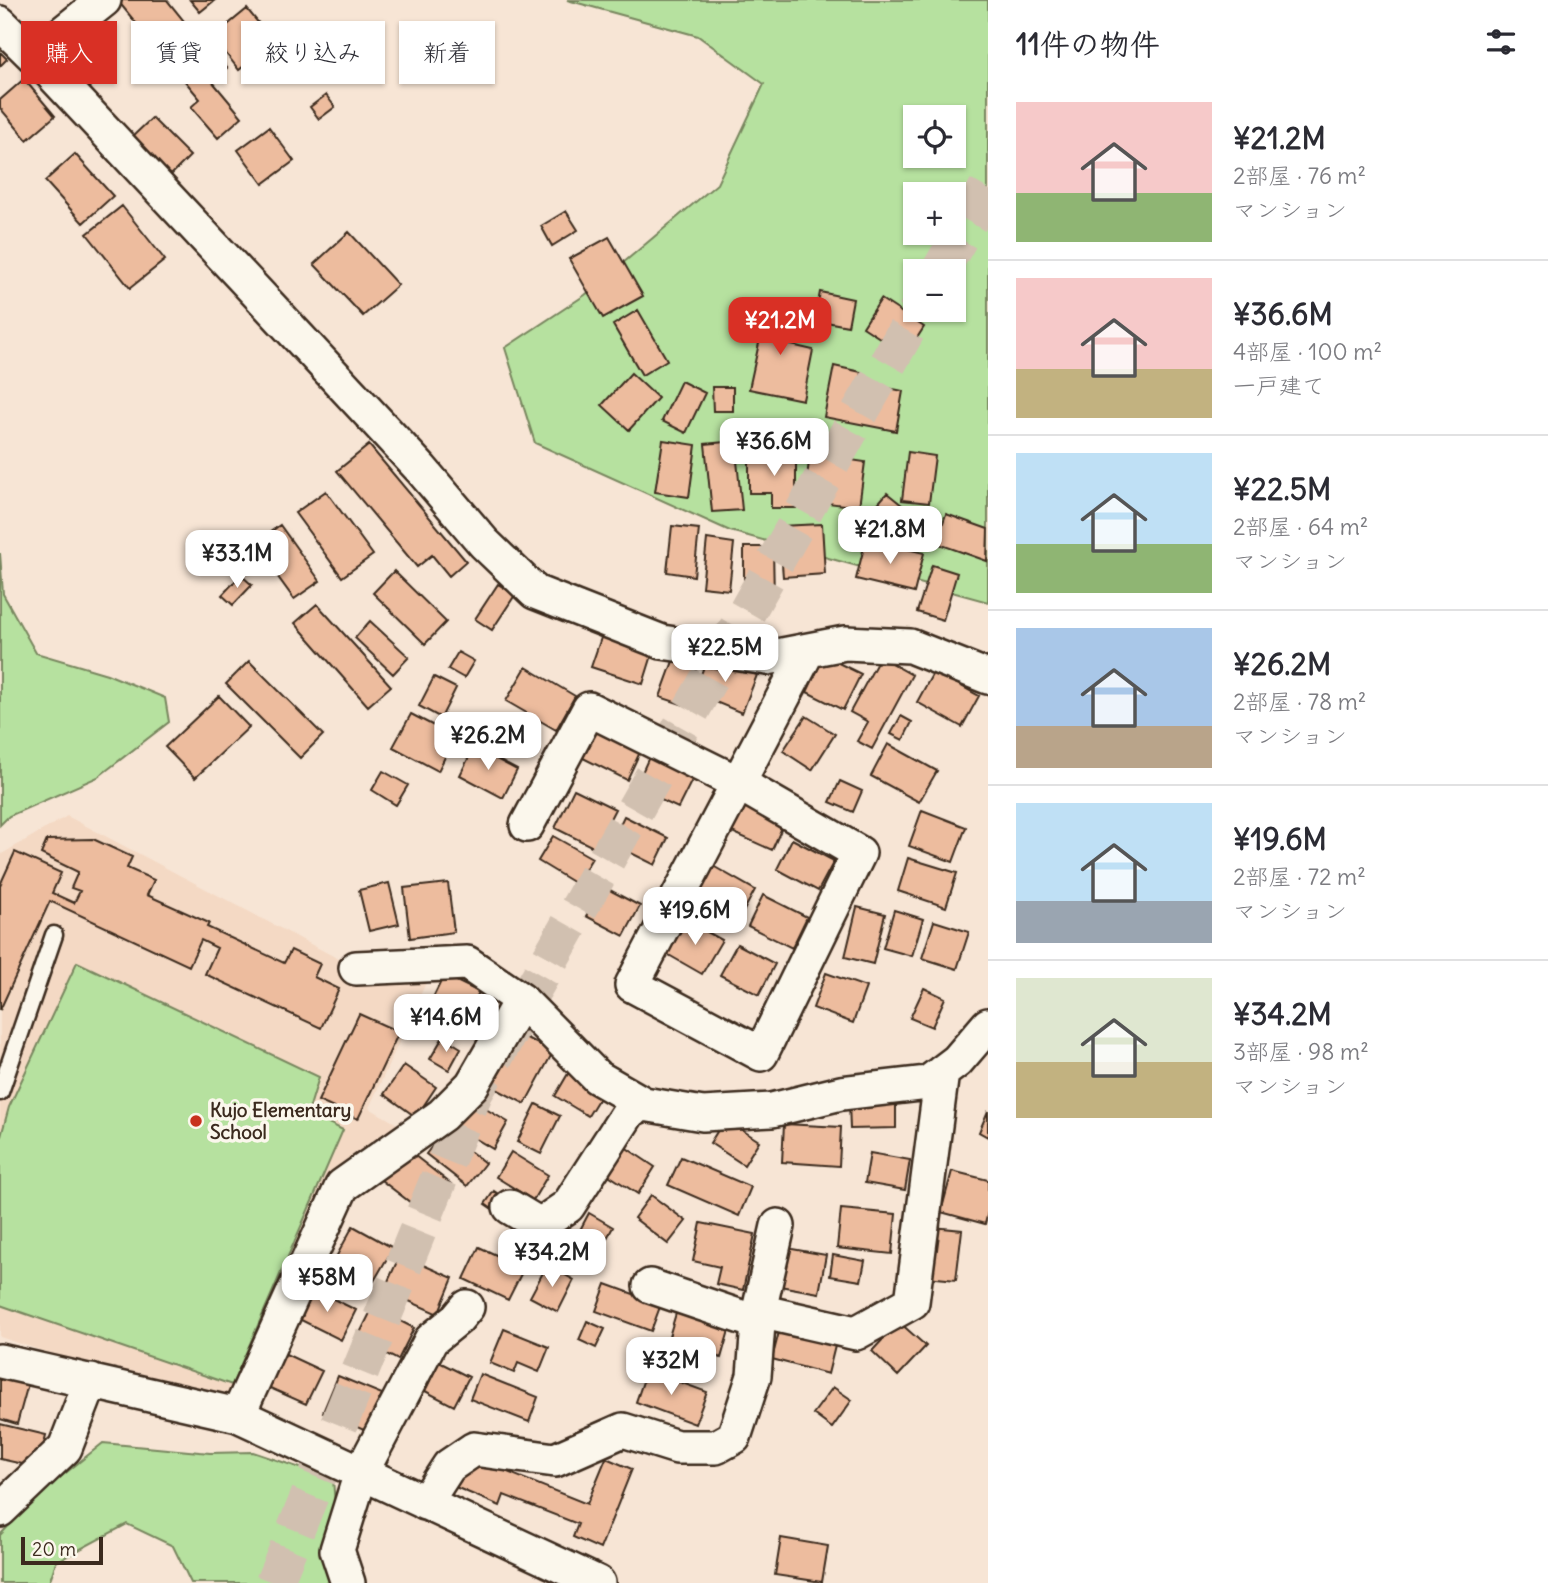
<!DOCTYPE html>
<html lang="ja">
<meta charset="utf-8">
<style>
:root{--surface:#fff;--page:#f7f7f7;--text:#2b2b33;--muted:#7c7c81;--line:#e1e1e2;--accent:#d93025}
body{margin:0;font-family:Delius,"Klee One",sans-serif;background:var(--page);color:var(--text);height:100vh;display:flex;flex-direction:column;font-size:26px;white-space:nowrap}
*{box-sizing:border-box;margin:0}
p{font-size:23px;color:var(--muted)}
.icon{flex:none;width:38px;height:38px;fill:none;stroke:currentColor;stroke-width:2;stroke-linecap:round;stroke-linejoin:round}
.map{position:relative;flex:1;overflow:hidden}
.side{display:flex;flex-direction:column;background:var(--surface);width:560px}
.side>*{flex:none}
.guide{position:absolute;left:21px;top:21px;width:665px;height:63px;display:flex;gap:14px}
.controls{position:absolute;left:903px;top:105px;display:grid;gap:14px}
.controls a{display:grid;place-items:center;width:63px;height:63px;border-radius:0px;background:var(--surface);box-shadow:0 2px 5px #0004;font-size:35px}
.scale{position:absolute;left:21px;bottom:18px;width:82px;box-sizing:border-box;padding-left:7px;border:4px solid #3b2a1e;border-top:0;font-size:19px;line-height:24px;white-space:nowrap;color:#3b2a1e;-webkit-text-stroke:5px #fbf7ec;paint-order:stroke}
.price{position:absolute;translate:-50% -60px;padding:0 16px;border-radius:14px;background:#fff;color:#222;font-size:23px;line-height:46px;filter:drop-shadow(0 2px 4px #0008)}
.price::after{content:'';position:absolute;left:50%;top:42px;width:21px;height:16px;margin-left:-10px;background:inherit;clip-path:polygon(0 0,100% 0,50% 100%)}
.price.active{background:var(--accent);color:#fff}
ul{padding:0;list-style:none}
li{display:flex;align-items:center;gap:21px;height:175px;padding:0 28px}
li+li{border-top:2px solid var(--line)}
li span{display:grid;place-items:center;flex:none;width:196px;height:140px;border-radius:0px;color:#555}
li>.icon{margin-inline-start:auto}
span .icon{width:84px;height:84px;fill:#fffc;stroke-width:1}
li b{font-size:30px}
h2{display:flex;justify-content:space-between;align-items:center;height:84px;padding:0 28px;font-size:30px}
.chip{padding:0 24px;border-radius:0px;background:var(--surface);box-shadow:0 2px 5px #0004;font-size:24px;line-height:63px}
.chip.active{background:var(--accent);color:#fff}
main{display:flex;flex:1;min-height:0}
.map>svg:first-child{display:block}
.built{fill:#f4d9c4}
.green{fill:#b6e19f;stroke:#78865e;stroke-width:2;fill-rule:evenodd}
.building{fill:#edbc9e;stroke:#3b2a1e;stroke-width:2}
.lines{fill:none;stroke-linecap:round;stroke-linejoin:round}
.highway-tunnel{stroke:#d1c0b0;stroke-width:38;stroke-dasharray:38 19;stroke-linecap:butt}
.lane-casing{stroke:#3b2a1e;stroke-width:21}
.street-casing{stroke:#3b2a1e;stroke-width:38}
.lane{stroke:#fbf7ec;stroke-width:16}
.street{stroke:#fbf7ec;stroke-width:33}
.poi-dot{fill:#c8321e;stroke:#fbf7ec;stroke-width:2.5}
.labels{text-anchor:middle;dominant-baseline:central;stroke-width:7;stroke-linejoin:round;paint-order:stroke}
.poi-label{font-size:19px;font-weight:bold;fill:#3b2a1e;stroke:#fbf7ec;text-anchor:start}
</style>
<main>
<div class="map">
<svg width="988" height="1583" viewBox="0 0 988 1583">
<rect width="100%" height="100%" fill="#f7e5d5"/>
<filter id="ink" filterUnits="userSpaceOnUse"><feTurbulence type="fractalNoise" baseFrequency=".0143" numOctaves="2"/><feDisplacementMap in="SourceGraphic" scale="14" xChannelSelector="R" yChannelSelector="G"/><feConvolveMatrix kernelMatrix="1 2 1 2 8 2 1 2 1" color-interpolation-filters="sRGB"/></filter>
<g filter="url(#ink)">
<path class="built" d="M67 816 356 968 434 965 369 1108 415 1134 339 1192 238 1415 0 1337V855Z"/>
<path class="green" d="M567 0H988V602L730 531 535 443 505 348 585 295 717 184 764 84 698 36ZM915 117H954V156H915ZM915 194H954V233H915ZM915 271H954V310H915Z
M0 553 3 594 36 653 107 674 165 698 169 722 98 777 9 816 0 825Z
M77 962 319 1077 308 1113 343 1130 232 1385 0 1305V1140L9 1107Z
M103 1443 210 1453 253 1452 333 1479 335 1505 336 1583H191L173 1546 127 1524 56 1562 49 1583H0V1535L37 1496Z"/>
<path class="building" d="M120 0H167L188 26 158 50 118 1Z
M190 0H215L200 12Z
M247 9 274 42 239 70 213 37Z
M195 30 227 68 212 81 242 117 218 138 191 107 200 99 164 56Z
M0 52 7 59 0 66Z
M24 79 55 116 27 140 0 108V100Z
M326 95 335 107 319 119 310 107Z
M152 118 190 156 170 176 132 137Z
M269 127 294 161 263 184 238 150Z
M75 154 113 196 83 223 45 181Z
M122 206 165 260 130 288 87 234Z
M566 211 578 230 552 246 541 226Z
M349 232 398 285 363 316 314 264Z
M609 237 643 296 603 318 569 259Z
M820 292 853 299 848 326 815 320Z
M881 299 924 327 906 355 863 327Z
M768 302 794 308 787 344 813 350 803 400 749 389Z
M638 310 667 360 642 375 613 325Z
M834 366 861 372 859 382 903 391 896 431 824 417Z
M631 373 658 398 629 430 602 405Z
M681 381 705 393 686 433 662 421Z
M712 387H733V411H713Z
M663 440 696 445 689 497 655 492Z
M735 441 742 510 712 512 705 444Z
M369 445 466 561 449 576 432 555 417 567 337 471Z
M908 452 935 456 929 503 902 500Z
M749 454H796V508H771V493H749Z
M810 454 865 462 859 507 804 500Z
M326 491 373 555 342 577 295 513Z
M887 493 929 527 917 542 875 507Z
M946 514 988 529 987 561 936 543Z
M822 524 825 574 783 577 779 526Z
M280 525 320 581 294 599 254 544Z
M672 526 699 529 694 576 667 572Z
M707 539 734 543 729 590 702 587Z
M866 539 924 553 914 593 856 579Z
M744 547H773L774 599 744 600Z
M932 565 957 573 943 620 917 612Z
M394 571 446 622 425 644 373 593Z
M241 575 252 585 233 605 222 595Z
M498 584 515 595 492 630 475 619Z
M317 604 391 686 368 706 295 623Z
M370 621 409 657 393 674 355 638Z
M602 635 653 652 643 684 591 667Z
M458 652 474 661 464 678 448 669Z
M676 653 699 661 684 705 660 697Z
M708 656 757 675 742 713 694 693Z
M824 656 861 674 843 710 807 692Z
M880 657 912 675 872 749 857 741 868 722 850 712Z
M249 661 323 735 300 758 226 684Z
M526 667 575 696 556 730 506 701Z
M934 671 979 696 962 727 917 702Z
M434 677 456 688 441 718 419 706Z
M219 696 249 727 195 778 165 747Z
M411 714 455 737 438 771 393 747Z
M806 716 835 734 812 770 783 751Z
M901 716 912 722 903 740 891 734Z
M596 727 641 750 627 780 581 757Z
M888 744 937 771 919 802 871 776Z
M474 747 517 770 503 798 460 775Z
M649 757 693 778 678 808 635 788Z
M383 771 408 785 396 805 372 790Z
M840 781 862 791 853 812 830 802Z
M574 789 615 809 595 848 555 828Z
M744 805 784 823 772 850 732 832Z
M922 810 966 827 953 862 909 846Z
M624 816 668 838 655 865 611 843Z
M553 836 592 858 576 884 538 861Z
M93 839 132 857 127 868 154 880 147 895 209 923 207 927 284 963 291 950 320 964 314 977 339 989 321 1028 205 974 217 948 201 940 189 966 50 901 0 1010V885L15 852 61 873 52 893 74 903 80 891 71 888 78 872 41 854 47 840Z
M792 839 834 861 818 891 777 869Z
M908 858 957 873 946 907 898 891Z
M713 866 755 890 742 914 699 890Z
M389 883 399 924 369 931 359 890Z
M448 883 454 932 410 938 404 888Z
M602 886 640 906 624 936 586 916Z
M763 895 807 917 792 948 748 926Z
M857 907 885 914 873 964 845 957Z
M894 910 923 919 912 956 883 948Z
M687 921 722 940 702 974 667 954Z
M934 921 969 932 957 969 922 958Z
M737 944 775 964 759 995 720 975Z
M826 973 866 987 853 1023 813 1008Z
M444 975 479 992 463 1027 427 1010Z
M924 988 945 998 932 1027 910 1018Z
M359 1014 399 1032 358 1119 318 1101Z
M519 1034 553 1052 525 1104 491 1086Z
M443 1037 461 1048 449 1070 430 1059Z
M404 1065 436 1087 416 1117 384 1094Z
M569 1072 602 1093 588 1116 555 1096Z
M467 1098 508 1122 493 1149 451 1124Z
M896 1101V1128L850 1129 849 1102Z
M536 1104 560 1116 541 1154 517 1142Z
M988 1111V1137L979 1132Z
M725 1119 759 1141 744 1165 710 1143Z
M784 1124 841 1127 839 1166 782 1162Z
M444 1131 485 1163 467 1186 426 1154Z
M625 1147 655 1167 638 1194 607 1174Z
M405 1148 451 1184 438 1201 426 1191 415 1206 381 1180Z
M511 1152 548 1175 533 1200 496 1177Z
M870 1153 910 1160 905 1190 865 1183Z
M681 1157 751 1187 739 1216 668 1185Z
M952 1171 988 1180V1212L985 1224 941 1212Z
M494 1191 510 1202 501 1215 485 1204Z
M651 1195 686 1221 668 1244 634 1218Z
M841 1209 896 1214 892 1254 837 1248Z
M589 1213 613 1227 595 1260 571 1247Z
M701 1223 755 1234 743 1290 716 1284 720 1267 693 1261Z
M353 1226 393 1248 374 1281 335 1259Z
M933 1227 962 1230 956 1280 927 1277Z
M479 1247 524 1268 508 1300 464 1279Z
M781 1247 826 1255 819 1293 774 1285Z
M400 1255 453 1278 438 1314 384 1290Z
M833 1255 865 1261 861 1281 830 1276Z
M547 1265 574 1280 558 1312 530 1297Z
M606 1284 661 1304 651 1331 596 1311Z
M313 1289 356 1310 341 1340 299 1319Z
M373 1307 414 1328 398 1360 357 1339Z
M677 1310 730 1327 721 1358 668 1340Z
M587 1321 605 1329 596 1348 579 1340Z
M899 1322 926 1346 898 1376 872 1351Z
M780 1328 836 1342 828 1374 772 1359Z
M504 1329 549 1347 539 1372 518 1363 514 1373 490 1363Z
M277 1350 322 1371 306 1404 261 1384Z
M439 1362 469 1377 454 1406 425 1391Z
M647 1370 707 1392 695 1424 636 1402Z
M480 1374 538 1397 529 1422 470 1399Z
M0 1376 28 1384 17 1424 0 1419Z
M338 1376 382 1394 366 1431 323 1412Z
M833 1387 852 1400 832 1428 813 1414Z
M0 1424 46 1435 41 1456 27 1465 0 1459Z
M606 1458 632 1469 600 1549 573 1537 578 1524 504 1495 500 1506 453 1486 475 1459 587 1504Z
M781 1538 828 1546 822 1582 775 1575Z"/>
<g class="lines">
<path class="highway-tunnel" d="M940 271 988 187
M274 1583 474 1093 918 310"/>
<defs>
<path id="lane" d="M0 1092 54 935"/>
<path id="street" d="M0 23 52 74 276 313 421 469 484 543 535 592 662 642 767 658 845 643 910 646 988 677
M34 56 104 0
M527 825 589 709 738 783 859 853 761 1054 632 985 808 650
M521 1000 597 1077 644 1104 703 1114 772 1110 841 1093 928 1083 957 1061 988 1025
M510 1207 540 1225 568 1206 630 1110 644 1104
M650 1286 747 1319 759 1311 856 1333 912 1302 942 1072
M0 1361 238 1415 598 1583
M238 1415 342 1186 442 1115 472 1085 521 1000 467 963 356 968
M425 1503 449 1466 474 1449 555 1460 623 1430 677 1447H716L734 1437 754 1376 759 1311 778 1226
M0 1510 65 1448 91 1381
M348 1583 337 1550 361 1473 431 1340 457 1319 467 1307"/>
</defs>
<use href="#lane" class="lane-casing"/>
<use href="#street" class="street-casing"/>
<use href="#lane" class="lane"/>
<use href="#street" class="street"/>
</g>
</g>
<circle class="poi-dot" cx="196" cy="1121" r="7"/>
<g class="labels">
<g class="poi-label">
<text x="210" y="1110">Kujo Elementary<tspan x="210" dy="22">School</tspan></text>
</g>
</g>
</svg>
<div class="controls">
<a><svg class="icon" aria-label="locate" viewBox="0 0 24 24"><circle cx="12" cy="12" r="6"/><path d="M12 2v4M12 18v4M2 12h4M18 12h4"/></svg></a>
<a>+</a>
<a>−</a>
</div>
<div class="scale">20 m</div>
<b class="price active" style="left:780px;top:357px">¥21.2M</b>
<b class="price" style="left:774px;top:478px">¥36.6M</b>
<b class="price" style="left:890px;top:566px">¥21.8M</b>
<b class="price" style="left:237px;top:590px">¥33.1M</b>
<b class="price" style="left:725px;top:684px">¥22.5M</b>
<b class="price" style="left:488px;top:772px">¥26.2M</b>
<b class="price" style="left:695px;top:947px">¥19.6M</b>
<b class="price" style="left:446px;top:1054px">¥14.6M</b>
<b class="price" style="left:552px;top:1289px">¥34.2M</b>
<b class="price" style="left:327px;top:1314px">¥58M</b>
<b class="price" style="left:671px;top:1397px">¥32M</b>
<div class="guide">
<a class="chip active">購入</a>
<a class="chip">賃貸</a>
<a class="chip">絞り込み</a>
<a class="chip">新着</a>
</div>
</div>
<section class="side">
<h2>11件の物件<svg class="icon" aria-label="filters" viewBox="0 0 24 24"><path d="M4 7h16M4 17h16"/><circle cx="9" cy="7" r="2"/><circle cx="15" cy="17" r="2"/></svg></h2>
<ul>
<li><span style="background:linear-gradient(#f6c9c9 65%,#8fb573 0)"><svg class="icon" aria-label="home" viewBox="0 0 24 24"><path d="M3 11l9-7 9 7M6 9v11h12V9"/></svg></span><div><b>¥21.2M</b><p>2部屋 · 76 m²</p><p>マンション</p></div></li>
<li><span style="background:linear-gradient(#f6c9c9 65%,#c2b280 0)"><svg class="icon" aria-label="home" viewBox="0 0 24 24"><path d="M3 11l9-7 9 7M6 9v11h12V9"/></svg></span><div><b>¥36.6M</b><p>4部屋 · 100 m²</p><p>一戸建て</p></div></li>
<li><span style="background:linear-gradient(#bfe0f5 65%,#8fb573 0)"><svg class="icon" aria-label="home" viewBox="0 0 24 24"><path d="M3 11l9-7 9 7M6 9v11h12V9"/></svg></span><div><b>¥22.5M</b><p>2部屋 · 64 m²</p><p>マンション</p></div></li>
<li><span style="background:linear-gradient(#a9c7e8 70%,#b9a48a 0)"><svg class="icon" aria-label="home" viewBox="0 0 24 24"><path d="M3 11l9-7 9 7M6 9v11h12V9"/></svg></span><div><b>¥26.2M</b><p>2部屋 · 78 m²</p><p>マンション</p></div></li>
<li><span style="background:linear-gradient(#bfe0f5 70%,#9aa5b1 0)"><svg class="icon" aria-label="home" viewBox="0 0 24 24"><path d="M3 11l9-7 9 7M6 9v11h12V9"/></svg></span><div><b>¥19.6M</b><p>2部屋 · 72 m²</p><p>マンション</p></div></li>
<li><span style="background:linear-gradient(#dfe7d0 60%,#c2b280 0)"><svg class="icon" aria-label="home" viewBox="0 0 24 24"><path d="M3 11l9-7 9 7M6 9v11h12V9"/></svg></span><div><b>¥34.2M</b><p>3部屋 · 98 m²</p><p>マンション</p></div></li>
</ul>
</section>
</main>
